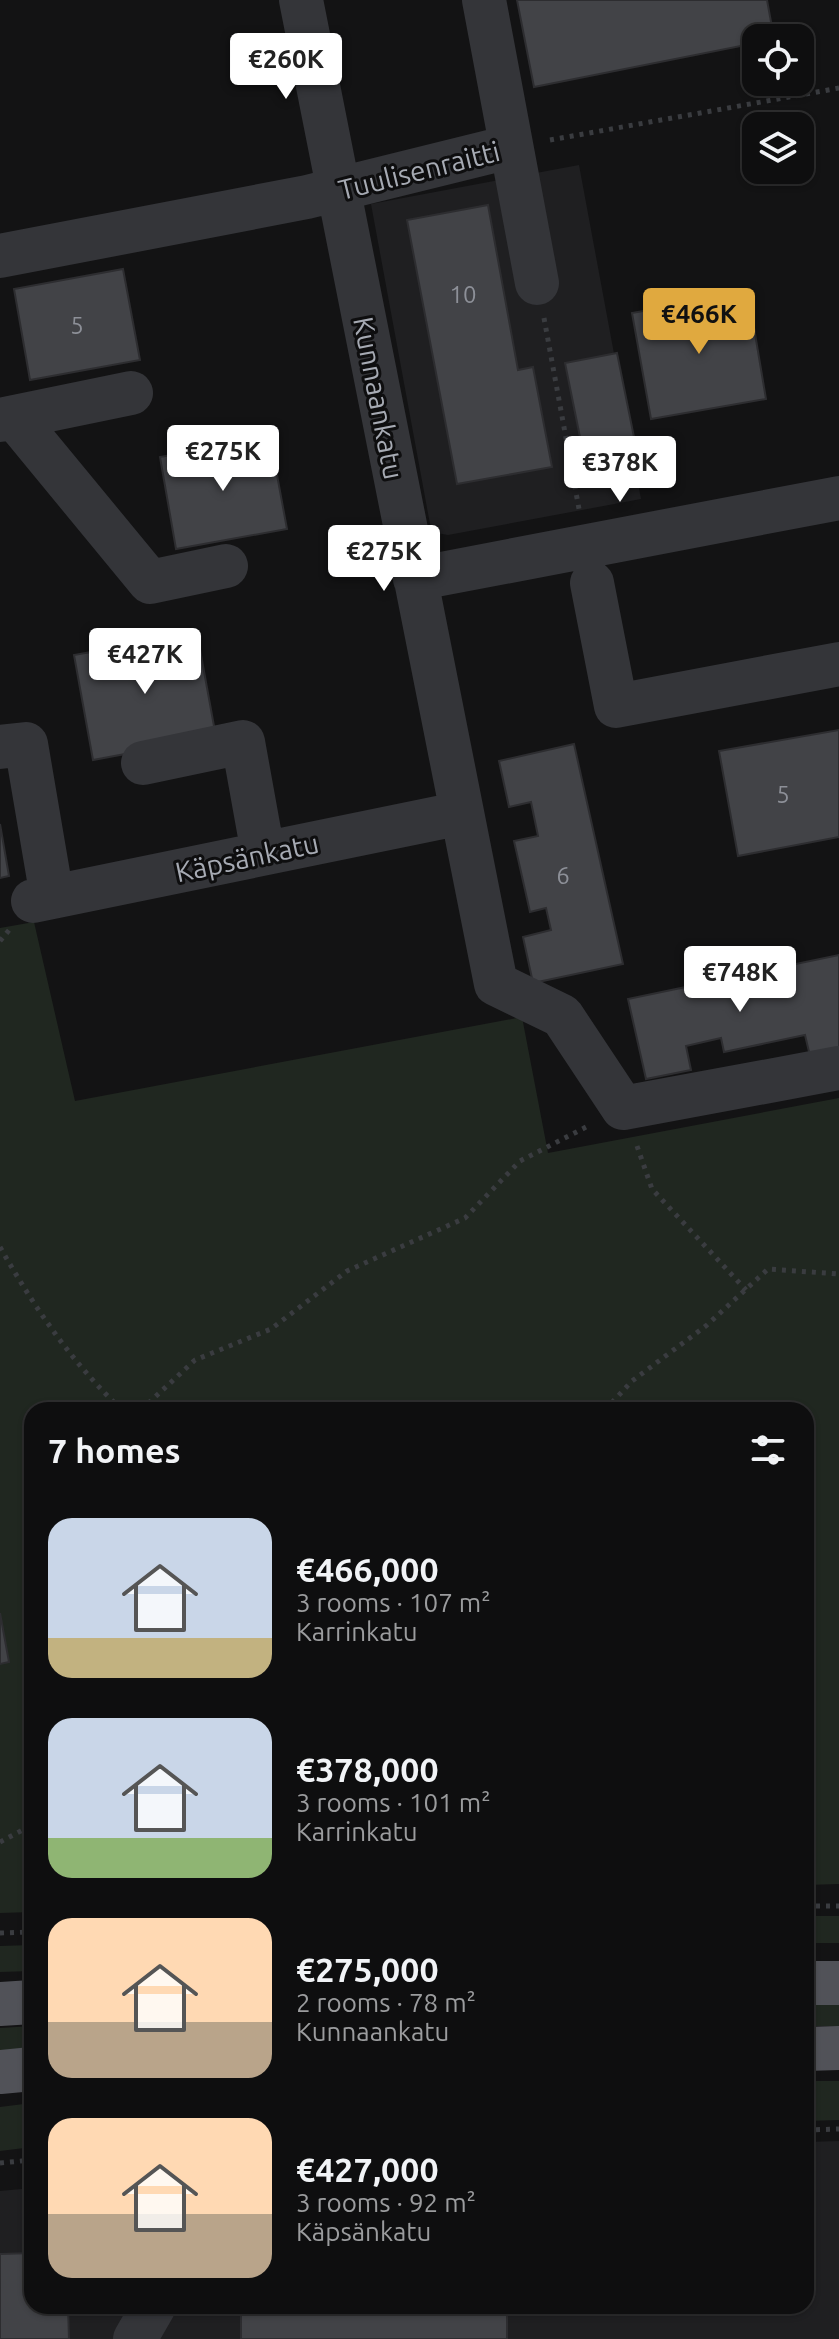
<!DOCTYPE html>
<meta charset="utf-8">
<style>
:root{--surface:#0e0e0f;--page:#1c1c1d;--text:#f1f3f6;--muted:#9b9c9e;--line:#2e2e2f;--accent:#e0a93f}
body{margin:0;font-family:Ubuntu,sans-serif;background:var(--page);color:var(--text);height:100vh;display:flex;flex-direction:column;font-size:30px;white-space:nowrap}
*{box-sizing:border-box;margin:0}
p{font-size:26px;color:var(--muted)}
.icon{flex:none;width:44px;height:44px;fill:none;stroke:currentColor;stroke-width:2;stroke-linecap:round;stroke-linejoin:round}
.map{position:relative;flex:1;overflow:hidden}
.sheet{position:absolute;left:24px;top:1402px;width:790px;height:912px;display:flex;flex-direction:column;background:var(--surface);border-radius:24px;box-shadow:0 2px 6px #0004,0 0 0 2px var(--line)}
.sheet>*{flex:none}
.fabs{position:absolute;left:742px;top:24px;display:grid;gap:16px}
.fabs a{display:grid;place-items:center;width:72px;height:72px;border-radius:16px;background:var(--surface);box-shadow:0 2px 6px #0004,0 0 0 2px var(--line);font-size:40px}
.price{position:absolute;translate:-50% -68px;padding:0 18px;border-radius:8px;background:#fff;color:#222;font-size:26px;line-height:52px;filter:drop-shadow(0 2px 4px #0008)}
.price::after{content:'';position:absolute;left:50%;top:48px;width:24px;height:18px;margin-left:-12px;background:inherit;clip-path:polygon(0 0,100% 0,50% 100%)}
.price.active{background:var(--accent);color:#111}
ul{padding:0;list-style:none}
li{display:flex;align-items:center;gap:24px;height:200px;padding:0 24px}
li span{display:grid;place-items:center;flex:none;width:224px;height:160px;border-radius:24px;color:#555}
li>.icon{margin-inline-start:auto}
span .icon{width:96px;height:96px;fill:#fffc;stroke-width:1}
li b{font-size:34px}
h2{display:flex;justify-content:space-between;align-items:center;height:96px;padding:0 24px;font-size:34px}
.map>svg:first-child{display:block}
.built{fill:#1f1f21}
.green{fill:#202720}
.building{fill:#424347;stroke:#2d2d30;stroke-width:2}
.lines{fill:none;stroke-linecap:round;stroke-linejoin:round}
.path{stroke:#3a3c40;stroke-width:5;stroke-dasharray:4 6;stroke-linecap:butt}
.minor{stroke:#343539;stroke-width:44}
.major{stroke:#515258;stroke-width:44}
.labels{text-anchor:middle;dominant-baseline:central;stroke-width:6;stroke-linejoin:round;paint-order:stroke}
.number-label{font-size:24px;fill:#8d9098}
.street-label{font-size:28px;fill:#a6aab3;stroke:#0e0e0f}
</style>
<div class="map">
<svg width="839" height="2339" viewBox="0 0 839 2339">
<rect width="100%" height="100%" fill="#131314"/>
<path class="built" d="M579 165 641 499 448 535 437 533 430 524 371 204Z
M839 2141V2339H0V2191L32 2188V2306H806V2142Z"/>
<path class="green" d="M34 922 75 1101 522 1017 548 1153 839 1098V1884L806 1885V1410H32V1912L0 1913V928Z
M806 1916H839V1943H806Z
M32 1945V1971L0 1972V1946Z
M806 2002 839 2003V2026H806Z
M32 2026V2050L0 2053V2028Z
M806 2081H839V2120L806 2121Z
M32 2103V2147L0 2151V2107Z"/>
<path class="building" d="M517 0H767L774 38H756V43L534 87Z
M488 205 518 370 533 367 552 467 457 484 407 220Z
M123 269 140 360 30 380 14 289Z
M748 292 766 399 651 419 632 313Z
M617 353 637 452 585 462 565 363Z
M270 437 287 529 176 549 160 457Z
M197 633 216 737 93 760 74 655Z
M839 730V837L738 856 719 751Z
M574 744 623 964 533 983 523 937 551 930 546 908 530 912 514 841 538 836 531 802 509 807 499 761Z
M0 824 9 876 0 878Z
M839 955V1050L810 1056 805 1035 724 1052 721 1038 686 1046 691 1070 646 1079 628 999Z
M0 1613 9 1662 0 1664Z
M32 2253V2306H68L69 2339H0V2254Z
M241 2306H507V2339H241Z"/>
<g class="lines">
<path class="path" d="M550 140 839 88
M544 318 579 509
M0 941 10 929
M637 1146 652 1189 746 1290
M0 1247C34 1307 72 1363 122 1410
M141 1410 195 1360 271 1329 347 1271 465 1218 520 1161 590 1125
M605 1410 632 1381 707 1325 768 1269 839 1274
M0 1842 32 1825
M806 1906H839
M0 1933 32 1932
M806 2130 839 2129
M0 2163 32 2160"/>
<path class="minor" d="M301 0 496 984 562 1016 623 1108 839 1068
M484 0 537 283
M0 256 307 197 509 147
M14 417 150 582 226 566
M0 420 131 393
M415 579 839 498
M592 583 616 706 839 664
M0 747 26 744 52 897
M143 763 243 742 263 853
M33 901 462 813
M135 2339 154 2306"/>
<path class="major" d="M806 1983H839
M0 2004 32 2002
M806 2049 839 2048
M0 2072 32 2069"/>
</g>
<g class="labels">
<g class="number-label">
<text x="463" y="294">10</text>
<text x="77" y="325">5</text>
<text x="783" y="794">5</text>
<text x="563" y="875">6</text>
</g>
<g class="street-label">
<text transform="translate(419 170) rotate(-14)">Tuulisenraitti</text>
<text transform="translate(379 398) rotate(79)">Kunnaankatu</text>
<text transform="translate(247 857) rotate(-12)">Käpsänkatu</text>
</g>
</g>
</svg>
<div class="fabs">
<a><svg class="icon" aria-label="locate" viewBox="0 0 24 24"><circle cx="12" cy="12" r="6"/><path d="M12 2v4M12 18v4M2 12h4M18 12h4"/></svg></a>
<a><svg class="icon" aria-label="layers" viewBox="0 0 24 24"><path d="M12 4l9 5-9 5-9-5zM3 14l9 5 9-5"/></svg></a>
</div>
<b class="price" style="left:286px;top:101px">€260K</b>
<b class="price active" style="left:699px;top:356px">€466K</b>
<b class="price" style="left:223px;top:493px">€275K</b>
<b class="price" style="left:620px;top:504px">€378K</b>
<b class="price" style="left:384px;top:593px">€275K</b>
<b class="price" style="left:145px;top:696px">€427K</b>
<b class="price" style="left:740px;top:1014px">€748K</b>
<section class="sheet">
<h2>7 homes<svg class="icon" aria-label="filters" viewBox="0 0 24 24"><path d="M4 7h16M4 17h16"/><circle cx="9" cy="7" r="2"/><circle cx="15" cy="17" r="2"/></svg></h2>
<ul>
<li><span style="background:linear-gradient(#c9d6e8 75%,#c2b280 0)"><svg class="icon" aria-label="home" viewBox="0 0 24 24"><path d="M3 11l9-7 9 7M6 9v11h12V9"/></svg></span><div><b>€466,000</b><p>3 rooms · 107 m²</p><p>Karrinkatu</p></div></li>
<li><span style="background:linear-gradient(#c9d6e8 75%,#8fb573 0)"><svg class="icon" aria-label="home" viewBox="0 0 24 24"><path d="M3 11l9-7 9 7M6 9v11h12V9"/></svg></span><div><b>€378,000</b><p>3 rooms · 101 m²</p><p>Karrinkatu</p></div></li>
<li><span style="background:linear-gradient(#ffd9b3 65%,#b9a48a 0)"><svg class="icon" aria-label="home" viewBox="0 0 24 24"><path d="M3 11l9-7 9 7M6 9v11h12V9"/></svg></span><div><b>€275,000</b><p>2 rooms · 78 m²</p><p>Kunnaankatu</p></div></li>
<li><span style="background:linear-gradient(#ffd9b3 60%,#b9a48a 0)"><svg class="icon" aria-label="home" viewBox="0 0 24 24"><path d="M3 11l9-7 9 7M6 9v11h12V9"/></svg></span><div><b>€427,000</b><p>3 rooms · 92 m²</p><p>Käpsänkatu</p></div></li>
</ul>
</section>
</div>
